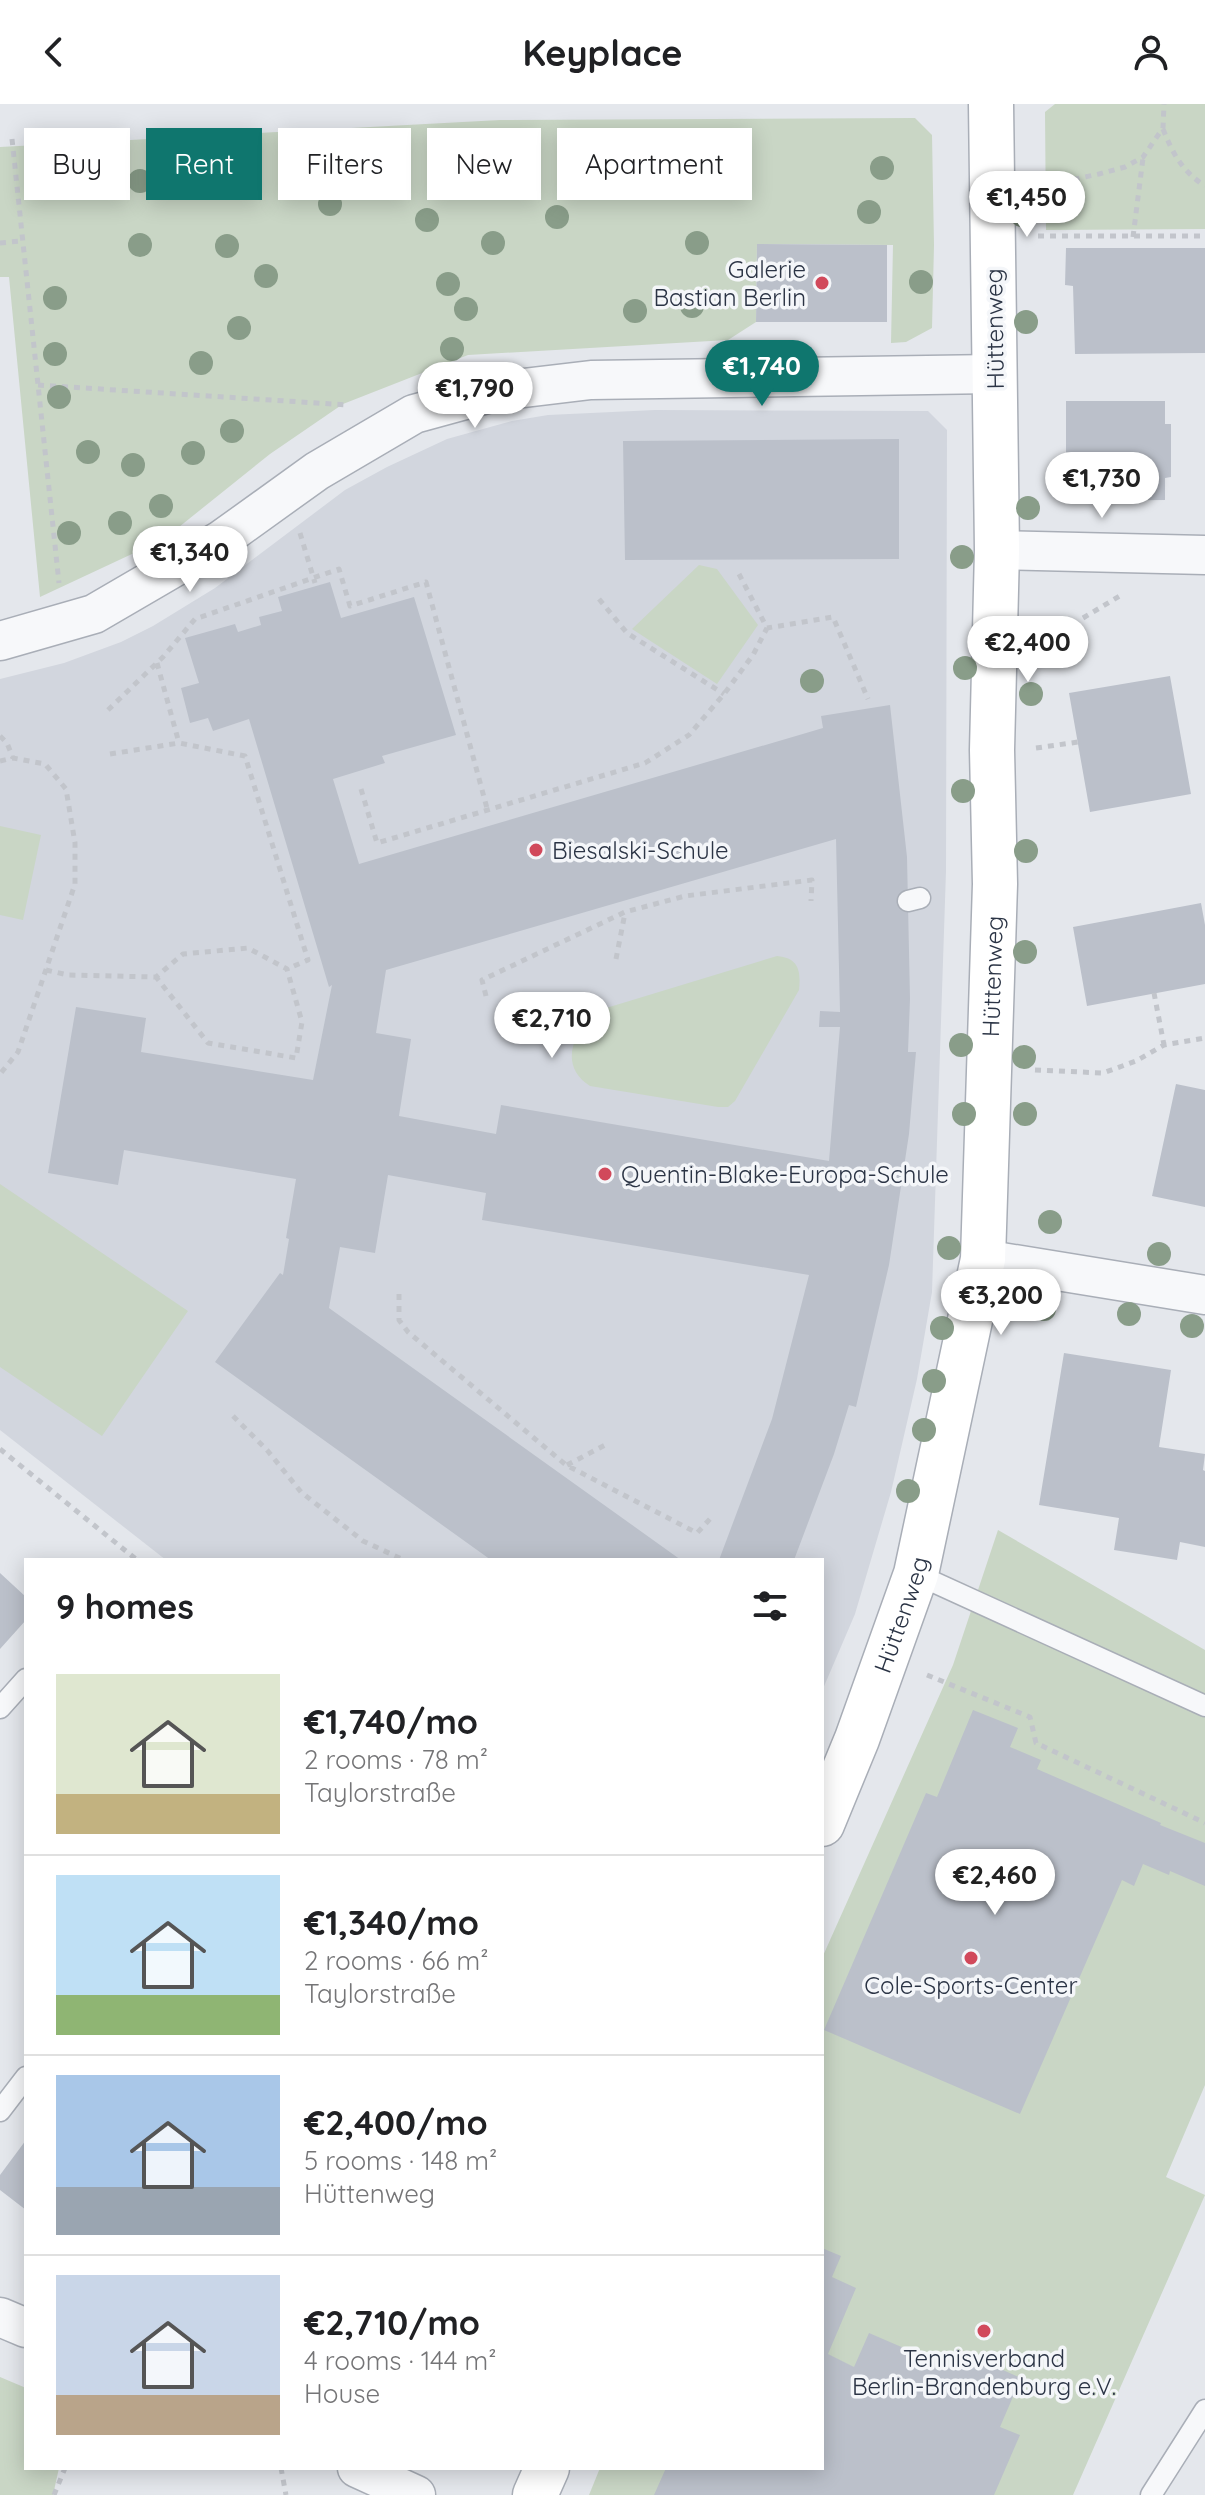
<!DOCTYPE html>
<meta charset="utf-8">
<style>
:root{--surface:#fff;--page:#f6f6f6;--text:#202124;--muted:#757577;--line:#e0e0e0;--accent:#0f766e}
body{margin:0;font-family:Quicksand,sans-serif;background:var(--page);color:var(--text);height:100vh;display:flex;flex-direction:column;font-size:30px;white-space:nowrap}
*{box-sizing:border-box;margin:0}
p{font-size:26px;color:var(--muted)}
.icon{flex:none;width:44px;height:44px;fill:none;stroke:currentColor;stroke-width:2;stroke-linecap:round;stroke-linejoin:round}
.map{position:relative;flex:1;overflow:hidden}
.panel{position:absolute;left:24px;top:1454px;width:800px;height:912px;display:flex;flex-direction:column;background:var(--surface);border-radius:0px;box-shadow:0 4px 20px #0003}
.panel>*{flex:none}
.banner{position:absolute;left:24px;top:24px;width:800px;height:72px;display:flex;gap:16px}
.price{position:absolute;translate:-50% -68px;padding:0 18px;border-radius:28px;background:#fff;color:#222;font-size:26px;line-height:52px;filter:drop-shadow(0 2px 4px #0008)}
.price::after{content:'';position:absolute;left:50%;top:48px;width:24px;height:18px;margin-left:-12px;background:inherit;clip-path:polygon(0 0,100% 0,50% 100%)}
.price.selected{background:var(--accent);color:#fff}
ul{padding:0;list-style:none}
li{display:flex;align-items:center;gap:24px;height:200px;padding:0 32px}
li+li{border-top:2px solid var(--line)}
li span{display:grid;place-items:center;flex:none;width:224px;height:160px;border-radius:0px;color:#555}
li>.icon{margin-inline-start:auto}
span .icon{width:96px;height:96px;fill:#fffc;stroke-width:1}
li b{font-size:34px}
h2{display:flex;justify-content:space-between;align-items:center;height:96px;padding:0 32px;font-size:34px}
.pill{padding:0 28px;border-radius:0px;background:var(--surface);box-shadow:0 4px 20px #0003;font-size:28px;line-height:72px}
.pill.selected{background:var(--accent);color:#fff}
header{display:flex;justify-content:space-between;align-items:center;height:104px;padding:0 32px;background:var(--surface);font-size:36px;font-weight:700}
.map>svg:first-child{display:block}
.built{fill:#d2d6de}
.green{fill:#c9d6c5}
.building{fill:#bbc0ca;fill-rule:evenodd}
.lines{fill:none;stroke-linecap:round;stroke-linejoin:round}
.service-casing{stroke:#a9aeb7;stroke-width:23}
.minor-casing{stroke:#a9aeb7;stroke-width:41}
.secondary-casing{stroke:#a9aeb7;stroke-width:47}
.path{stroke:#c2c5cb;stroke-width:5;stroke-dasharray:6 6;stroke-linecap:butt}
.service{stroke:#f7f8fa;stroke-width:20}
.minor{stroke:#f7f8fa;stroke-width:38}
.secondary{stroke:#fff;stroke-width:44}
.tree{fill:#899d89}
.poi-dot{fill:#d1495b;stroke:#f4f6f9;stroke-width:3}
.labels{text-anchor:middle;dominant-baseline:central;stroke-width:7;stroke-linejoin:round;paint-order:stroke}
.poi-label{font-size:24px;fill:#2b3445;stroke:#f4f6f9;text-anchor:start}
.street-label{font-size:24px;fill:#2b3445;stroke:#f4f6f9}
</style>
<header><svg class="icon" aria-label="back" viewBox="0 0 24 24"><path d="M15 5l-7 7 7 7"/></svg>Keyplace<svg class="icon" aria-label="person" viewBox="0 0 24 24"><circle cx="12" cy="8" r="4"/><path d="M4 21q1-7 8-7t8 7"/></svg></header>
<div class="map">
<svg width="1205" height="2391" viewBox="0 0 1205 2391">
<rect width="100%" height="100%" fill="#e4e7ec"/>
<path class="built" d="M655 306 928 307 947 326 946 767 932 1188 917 1275 891 1388 855 1510 822 1587V1456H166L0 1326V575L64 559 121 538 153 522 215 484 345 386 387 363 447 335 512 317 548 311Z"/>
<path class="green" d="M1055 0H1205V125L1046 126 1045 8Z
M915 14 932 31 934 141 932 224 906 238 891 239 893 141 757 140 756 218 728 236 468 251 343 300 270 350 164 435 40 493 9 173H0V43L500 16Z
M699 461 717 465 758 521 717 580 632 525Z
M0 722 41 731 23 816 0 811Z
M777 852C799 854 801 867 799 886L735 997 728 1003H718L590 982C556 961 575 921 603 905Z
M0 1080 188 1207 102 1332 0 1263Z
M998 1426 1205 1546V1981L1166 2073 1205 2091 1073 2391H589L600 2364H822V1854L953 1561Z
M0 2273 26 2284V2364H59L53 2391H0Z"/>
<path class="building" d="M757 140 887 141V218H756Z
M1066 144H1205V249L1075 250 1073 182 1065 181Z
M1066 297H1165V320H1171V373L1165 374V396L1066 397Z
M899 335V455L625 456 623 337Z
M330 478 341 514 414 493 456 631 382 652 385 659 333 675 359 760 823 624 821 612 890 601 907 753 910 895 908 948H916L909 1030 889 1161 856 1303 849 1301 834 1350 794 1456H719L772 1315 809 1171 482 1116 486 1089 388 1071 375 1149 340 1143 329 1204 681 1456H491L215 1258 280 1169 283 1171 289 1135 286 1134 296 1075 124 1046 118 1081 48 1069 76 903 146 914 141 948 313 976 332 881 329 883 249 615 213 627 208 614 190 619 181 584 199 579 185 534 235 520 238 528 261 521 259 513 282 507 278 493ZM836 735 840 908 820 907 819 923H840L829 1057 501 1001 496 1030 399 1012 411 935 376 929 386 866Z
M1170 572 1191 690 1090 708 1069 589Z
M1201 799 1205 821V880L1087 902 1073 823Z
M1176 980 1205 986V1103L1152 1092Z
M1064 1249 1171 1266 1159 1343 1205 1350 1203 1366 1205 1367V1443L1180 1438 1177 1456 1114 1446 1119 1414 1039 1401Z
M0 1469 26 1493V1516L0 1545Z
M973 1606 1018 1624 1010 1643 1041 1656 1037 1665 1161 1719 1160 1721 1205 1739V1782L1170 1767 1169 1771 1143 1760 1134 1782 1122 1776 1020 2010 824 1926 926 1689 937 1693Z
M26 2036V2106L0 2086V2071Z
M822 2144 841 2152 832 2173 856 2184 828 2250 854 2263 869 2229 948 2263 956 2245 1021 2274 1000 2323 1020 2331 994 2391H654L666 2364H822Z"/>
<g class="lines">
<defs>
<path id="service" d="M908 797 920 794
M916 1470 1205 1602
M0 1604 26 1575
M0 2007 26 1973
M1151 2391 1205 2306"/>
<path id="minor" d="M997 446 1205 451
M0 537 94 510 221 436 317 367 414 310 498 287 591 276 994 270
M983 1155 1205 1191
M0 2213 26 2224
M357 2364 416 2391"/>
<g id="secondary">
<path id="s1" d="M822 1720 857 1635 916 1470 983 1155 995 780 992 646 997 446 991 0"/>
<path d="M535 2391 547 2364"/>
</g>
</defs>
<use href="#service" class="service-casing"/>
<use href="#minor" class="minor-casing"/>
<use href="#secondary" class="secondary-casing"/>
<path class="path" d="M1163 25C1173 50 1182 67 1205 82
M12 35 59 479
M1038 80 1061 78 1099 70 1125 63 1143 53 1163 24 1164 0
M1038 132H1205
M1133 133 1143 54
M0 139 21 137
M38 281 348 301
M300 429 315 479
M739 470 767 524 833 513 868 595
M599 495 627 529 724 590
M1083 514 1123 490
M157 559 179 639
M108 606 163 553 195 515 339 465 350 502 426 478 488 708
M0 632 7 639 13 654
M1036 644 1078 638
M110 650 179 639 245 652 308 856 287 865
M0 657 13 654 45 660 66 685 75 739V780L18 948 0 970
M361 685 377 739 645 659 689 631 724 590 753 551 767 524
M616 855 625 809
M46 866 68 871 156 873 183 850 248 844 287 865 302 918 296 954 208 939 156 873
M1154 889 1164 941
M486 892 482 876 625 808 685 792 812 776 811 797
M1035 966 1103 969 1136 957 1164 941 1205 934
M399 1190V1216L408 1228 566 1361 697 1429 710 1415
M233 1312 267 1346 301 1388 363 1437 404 1456
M0 1345 137 1456
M567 1361 607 1340
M927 1571 1030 1613 1036 1639 1205 1719
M281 2364 286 2391
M54 2391 65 2364"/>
<use href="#service" class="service"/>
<use href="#minor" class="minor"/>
<use href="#secondary" class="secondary"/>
</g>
<g class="tree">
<circle cx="344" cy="52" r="12"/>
<circle cx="882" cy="64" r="12"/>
<circle cx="140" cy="77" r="12"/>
<circle cx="671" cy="83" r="12"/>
<circle cx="330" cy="100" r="12"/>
<circle cx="869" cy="108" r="12"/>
<circle cx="1022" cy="111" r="12"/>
<circle cx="557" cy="113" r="12"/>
<circle cx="427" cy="116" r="12"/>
<circle cx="493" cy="139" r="12"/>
<circle cx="697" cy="139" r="12"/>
<circle cx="140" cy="141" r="12"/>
<circle cx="227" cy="142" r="12"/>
<circle cx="266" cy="172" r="12"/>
<circle cx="921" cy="178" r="12"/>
<circle cx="448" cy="180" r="12"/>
<circle cx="55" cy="194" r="12"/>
<circle cx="692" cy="202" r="12"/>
<circle cx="466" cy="205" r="12"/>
<circle cx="635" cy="207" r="12"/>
<circle cx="1026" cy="218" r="12"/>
<circle cx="239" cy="224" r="12"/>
<circle cx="452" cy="245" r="12"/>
<circle cx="55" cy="250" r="12"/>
<circle cx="201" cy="259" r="12"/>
<circle cx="59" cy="293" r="12"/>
<circle cx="232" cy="327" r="12"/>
<circle cx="88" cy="348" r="12"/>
<circle cx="193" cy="349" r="12"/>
<circle cx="133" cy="361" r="12"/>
<circle cx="161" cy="402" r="12"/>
<circle cx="1028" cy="404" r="12"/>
<circle cx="120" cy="419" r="12"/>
<circle cx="69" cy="429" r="12"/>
<circle cx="962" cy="453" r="12"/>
<circle cx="965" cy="564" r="12"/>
<circle cx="812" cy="577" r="12"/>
<circle cx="1031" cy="590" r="12"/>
<circle cx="963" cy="687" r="12"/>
<circle cx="1026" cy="747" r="12"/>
<circle cx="1025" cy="848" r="12"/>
<circle cx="961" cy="941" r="12"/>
<circle cx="1024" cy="953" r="12"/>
<circle cx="964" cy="1010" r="12"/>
<circle cx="1025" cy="1010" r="12"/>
<circle cx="1050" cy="1118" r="12"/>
<circle cx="949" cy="1144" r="12"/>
<circle cx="1159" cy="1150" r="12"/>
<circle cx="1044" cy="1205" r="12"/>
<circle cx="1129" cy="1210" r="12"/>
<circle cx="1192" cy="1222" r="12"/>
<circle cx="942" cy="1224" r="12"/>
<circle cx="934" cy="1277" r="12"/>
<circle cx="924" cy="1326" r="12"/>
<circle cx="908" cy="1387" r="12"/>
</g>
<g class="poi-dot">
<circle cx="822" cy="179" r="8"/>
<circle cx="536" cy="746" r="8"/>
<circle cx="605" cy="1070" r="8"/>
<circle cx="971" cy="1854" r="8"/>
<circle cx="984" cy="2227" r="8"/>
</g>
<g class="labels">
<g class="poi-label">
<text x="806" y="165" text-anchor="end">Galerie<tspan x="806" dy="28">Bastian Berlin</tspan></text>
<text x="552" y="746">Biesalski-Schule</text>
<text x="621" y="1070">Quentin-Blake-Europa-Schule</text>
<text x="971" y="1881" text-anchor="middle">Cole-Sports-Center</text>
<text x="984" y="2254" text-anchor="middle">Tennisverband<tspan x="984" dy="28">Berlin-Brandenburg e.V.</tspan></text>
</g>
<g class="street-label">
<text transform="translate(994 225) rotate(-91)">Hüttenweg</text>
<text stroke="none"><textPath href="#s1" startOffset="872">Hüttenweg</textPath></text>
<text stroke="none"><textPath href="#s1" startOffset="224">Hüttenweg</textPath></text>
</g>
</g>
</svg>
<b class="price" style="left:1027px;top:135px">€1,450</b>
<b class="price selected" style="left:762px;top:304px">€1,740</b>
<b class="price" style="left:475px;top:326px">€1,790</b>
<b class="price" style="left:1102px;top:416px">€1,730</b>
<b class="price" style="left:190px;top:490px">€1,340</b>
<b class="price" style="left:1028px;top:580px">€2,400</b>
<b class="price" style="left:552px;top:956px">€2,710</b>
<b class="price" style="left:1001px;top:1233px">€3,200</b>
<b class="price" style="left:995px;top:1813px">€2,460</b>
<div class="banner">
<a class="pill">Buy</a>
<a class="pill selected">Rent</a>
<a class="pill">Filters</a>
<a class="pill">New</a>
<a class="pill">Apartment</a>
</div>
<section class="panel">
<h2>9 homes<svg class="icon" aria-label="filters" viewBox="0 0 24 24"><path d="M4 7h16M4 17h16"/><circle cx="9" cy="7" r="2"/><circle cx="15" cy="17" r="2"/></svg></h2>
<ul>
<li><span style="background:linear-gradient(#dfe7d0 75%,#c2b280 0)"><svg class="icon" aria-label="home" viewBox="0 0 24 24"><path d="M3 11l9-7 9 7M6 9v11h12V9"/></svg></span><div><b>€1,740/mo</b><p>2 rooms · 78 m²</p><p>Taylorstraße</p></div></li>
<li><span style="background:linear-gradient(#bfe0f5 75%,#8fb573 0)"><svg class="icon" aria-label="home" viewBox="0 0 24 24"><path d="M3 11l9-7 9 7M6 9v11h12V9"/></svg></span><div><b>€1,340/mo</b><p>2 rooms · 66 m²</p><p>Taylorstraße</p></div></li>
<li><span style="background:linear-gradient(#a9c7e8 70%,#9aa5b1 0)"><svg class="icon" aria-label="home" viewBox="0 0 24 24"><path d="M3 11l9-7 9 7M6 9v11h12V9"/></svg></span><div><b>€2,400/mo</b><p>5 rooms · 148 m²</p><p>Hüttenweg</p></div></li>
<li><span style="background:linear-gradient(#c9d6e8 75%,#b9a48a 0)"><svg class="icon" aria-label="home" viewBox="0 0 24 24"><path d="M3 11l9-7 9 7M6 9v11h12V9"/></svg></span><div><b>€2,710/mo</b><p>4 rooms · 144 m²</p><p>House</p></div></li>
</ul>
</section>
</div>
